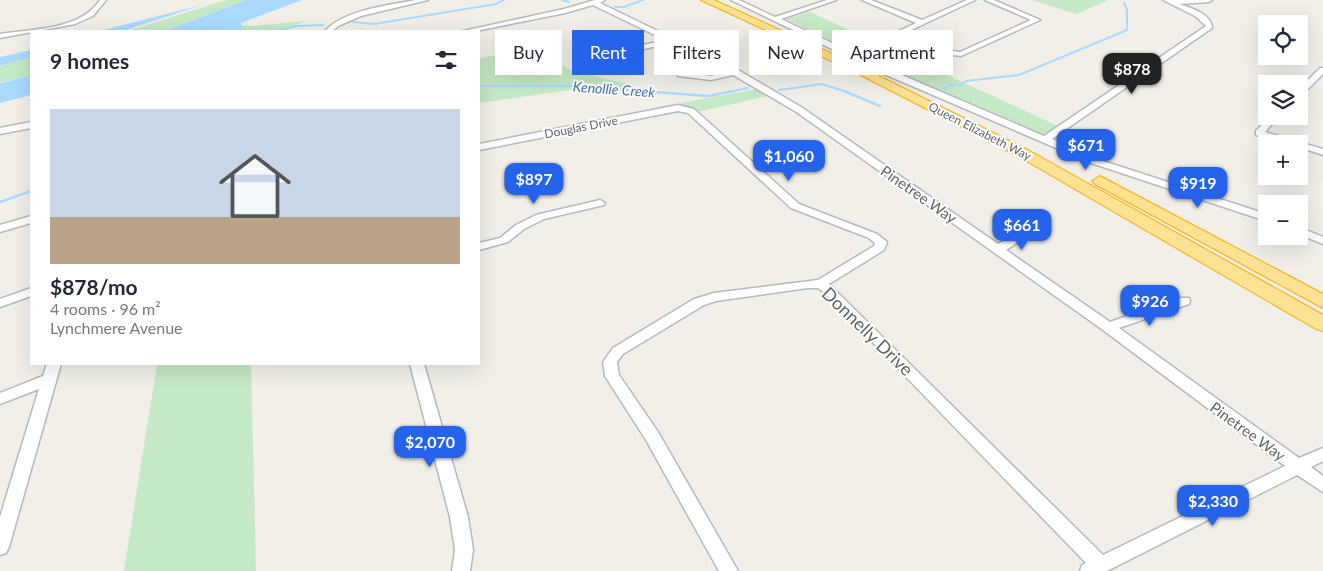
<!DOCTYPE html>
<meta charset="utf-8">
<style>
:root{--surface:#fff;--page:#f2f2f3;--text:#1f2937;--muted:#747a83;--accent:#2563eb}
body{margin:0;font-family:Lato,sans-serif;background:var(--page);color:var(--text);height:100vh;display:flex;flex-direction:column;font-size:19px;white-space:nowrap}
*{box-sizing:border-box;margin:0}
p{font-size:16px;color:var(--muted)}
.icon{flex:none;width:28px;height:28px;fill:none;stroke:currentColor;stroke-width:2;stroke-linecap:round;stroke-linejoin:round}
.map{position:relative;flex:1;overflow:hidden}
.sheet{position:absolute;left:30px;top:30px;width:450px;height:335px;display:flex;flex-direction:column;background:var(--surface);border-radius:0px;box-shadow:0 5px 20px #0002}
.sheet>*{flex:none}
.top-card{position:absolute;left:495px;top:30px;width:475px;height:45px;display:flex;gap:10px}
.buttons{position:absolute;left:1258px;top:15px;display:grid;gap:10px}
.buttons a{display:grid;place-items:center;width:50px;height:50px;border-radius:0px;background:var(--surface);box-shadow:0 5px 20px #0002;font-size:25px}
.price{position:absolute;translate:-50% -42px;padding:0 11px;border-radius:10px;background:var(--accent);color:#fff;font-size:16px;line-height:32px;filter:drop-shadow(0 1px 2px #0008)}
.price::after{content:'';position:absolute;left:50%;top:30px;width:15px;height:11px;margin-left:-8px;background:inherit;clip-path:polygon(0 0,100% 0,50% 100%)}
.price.active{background:#222;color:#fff}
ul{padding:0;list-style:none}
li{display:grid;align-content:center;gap:10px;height:265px;padding:0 20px}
li span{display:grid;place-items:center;height:155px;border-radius:0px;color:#555}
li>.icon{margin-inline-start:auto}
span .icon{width:90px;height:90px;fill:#fffc;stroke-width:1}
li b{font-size:21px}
h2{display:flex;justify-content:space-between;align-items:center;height:60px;padding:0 20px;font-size:21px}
.tag{padding:0 18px;border-radius:0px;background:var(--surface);box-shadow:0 5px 20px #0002;font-size:18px;line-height:45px}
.tag.active{background:var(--accent);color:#fff}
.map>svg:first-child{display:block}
.green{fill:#c5e8c5}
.water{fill:#aadaff}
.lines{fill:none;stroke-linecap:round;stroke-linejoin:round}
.stream-far1{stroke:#aadaff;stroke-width:2}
.stream{stroke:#aadaff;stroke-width:2.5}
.minor-casing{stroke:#b5b8bc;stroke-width:3}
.highway-casing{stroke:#f9ab00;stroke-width:2}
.minor{fill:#fff;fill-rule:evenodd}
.highway{fill:#fde293;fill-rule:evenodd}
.labels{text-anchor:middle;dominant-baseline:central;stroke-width:4;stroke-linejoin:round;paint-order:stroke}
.far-street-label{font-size:12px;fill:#5f6368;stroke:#fff}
.far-water-label{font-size:14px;font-style:italic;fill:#4174aa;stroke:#fff}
.street-label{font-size:15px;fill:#5f6368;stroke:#fff}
.near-street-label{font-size:18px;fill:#5f6368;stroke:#fff}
</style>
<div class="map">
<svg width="1323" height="571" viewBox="0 0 1323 571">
<rect width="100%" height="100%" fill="#f1efe8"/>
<path class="green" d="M226 0H245L165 31H127Z
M1032 0H1108L1076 14Z
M810 12 1058 126 1048 133H1041L899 73 786 19Z
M306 21 293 26 287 31H229L241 28 240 25 251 26Z
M532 50C561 71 597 76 631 85L633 89 614 93 569 90 479 103V58Z
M31 57V75L0 82V66Z
M757 89 768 96 693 113 680 103Z
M157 364H251L256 571H124Z"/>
<path class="water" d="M245 0H302L241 23 242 28 229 31H165Z
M202 5 123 31H99Z
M31 50V57L0 66V57Z
M31 75V95L0 103V83Z"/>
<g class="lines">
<path class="stream-far1" d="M562 0 569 2
M615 7H624L643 0
M353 22 374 24 496 4 504 0
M233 29 248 31
M275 31 297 26 323 25
M479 86H581L657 92
M944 89 949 85H962L966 81 1019 75 1127 30V10L1124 3
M779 90 822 84 847 92
M728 92 748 88"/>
<path class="stream" d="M641 91 708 96 734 91
M844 91 880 106
M0 202 31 191"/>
<defs>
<path id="minor" d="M100 0H106L93 16 75 24 0 38V34C32 29 81 30 100 0Z
M416 0H428L361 16 338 26 333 31H325C344 10 389 5 416 0Z
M595 0H605L600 3 738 70 801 107 998 244 1026 228H1034L1036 230 1034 232 1006 250 1110 322 1179 298H1189L1190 301 1189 304 1119 328 1299 458 1323 448V461L1311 467 1323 476V492L1297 475 1107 571H1080L1082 565 1086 563 825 293 818 288H808L716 301 704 305 623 354 617 362 619 375 658 432 738 571H719L646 440 605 376 603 362 613 348 694 299 714 293 818 280 874 246 875 243 869 238 791 208 688 113 678 111 479 150V144L678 105 694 109 799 204 877 234 887 242 884 250 829 284 1103 555 1285 466 1103 330 795 111 733 75 711 80 678 76 677 74 681 72 711 76 727 72 670 43 605 58V54L665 40 593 5 565 13 476 31H463L564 9Z
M731 0H739L775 17 827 0H836L781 19 883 67 1044 136 1206 26 1195 16 1163 0H1212L1209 2 1179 4C1191 8 1212 14 1212 28L1052 139 1097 159 1266 214V221L1091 163 877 71Z
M862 0H871L922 20 967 0H975L907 32 947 50 960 52 1031 20 985 0H994L1040 20 961 56 942 54 899 33V31L916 23Z
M1320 68H1323V74L1302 95H1299V89Z
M1270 116H1279L1265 132 1323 149V155L1299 147V144H1286L1256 135V131Z
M31 122V128L0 134V128Z
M600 200 605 203 604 205 544 219 524 229 508 242 479 250V243L500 238 516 225 536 215Z
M31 216V223L0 232V225Z
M1299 227 1323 237V244L1299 234Z
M31 288V296L0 307V299Z
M47 364H61L9 547 6 553 0 555V517L39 389 0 404V393L43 376Z
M410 364H424L468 517 473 550 470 571H452L455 550 450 517Z"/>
<path id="highway" d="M701 0H714L859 66 1028 150 1323 315V331L1316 329 1018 156 851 70Z
M1100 176 1323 294V308L1095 184 1092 181Z"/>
</defs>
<use href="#minor" class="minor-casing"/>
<use href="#highway" class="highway-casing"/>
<use href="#minor" class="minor"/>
<use href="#highway" class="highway"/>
</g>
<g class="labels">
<g class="far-street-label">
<text transform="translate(581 127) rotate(-11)">Douglas Drive</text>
<text transform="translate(980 131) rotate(27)">Queen Elizabeth Way</text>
</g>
<g class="far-water-label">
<text transform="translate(614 89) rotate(4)">Kenollie Creek</text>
</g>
<g class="street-label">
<text transform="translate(919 194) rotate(35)">Pinetree Way</text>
<text transform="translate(1248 431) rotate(36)">Pinetree Way</text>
</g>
<g class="near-street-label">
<text transform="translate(868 331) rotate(44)">Donnelly Drive</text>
</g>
</g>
</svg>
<div class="buttons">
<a><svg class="icon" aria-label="locate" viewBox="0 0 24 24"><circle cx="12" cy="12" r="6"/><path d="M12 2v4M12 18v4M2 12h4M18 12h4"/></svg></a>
<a><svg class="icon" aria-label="layers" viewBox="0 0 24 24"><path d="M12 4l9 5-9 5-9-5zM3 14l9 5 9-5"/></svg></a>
<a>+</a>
<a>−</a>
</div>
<b class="price active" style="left:1132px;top:95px">$878</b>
<b class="price" style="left:1086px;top:171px">$671</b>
<b class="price" style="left:789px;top:182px">$1,060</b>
<b class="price" style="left:534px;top:205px">$897</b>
<b class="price" style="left:1198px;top:209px">$919</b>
<b class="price" style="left:1022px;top:251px">$661</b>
<b class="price" style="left:1150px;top:327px">$926</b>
<b class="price" style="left:430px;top:468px">$2,070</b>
<b class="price" style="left:1213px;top:527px">$2,330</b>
<div class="top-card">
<a class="tag">Buy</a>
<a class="tag active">Rent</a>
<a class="tag">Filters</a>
<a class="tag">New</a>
<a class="tag">Apartment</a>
</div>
<section class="sheet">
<h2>9 homes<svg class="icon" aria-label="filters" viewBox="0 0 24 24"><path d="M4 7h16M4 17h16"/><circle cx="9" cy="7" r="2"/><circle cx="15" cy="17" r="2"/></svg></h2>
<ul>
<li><span style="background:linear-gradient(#c9d6e8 70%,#b9a48a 0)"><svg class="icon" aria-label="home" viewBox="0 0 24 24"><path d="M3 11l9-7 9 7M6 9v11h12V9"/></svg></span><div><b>$878/mo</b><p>4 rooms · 96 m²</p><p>Lynchmere Avenue</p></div></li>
</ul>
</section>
</div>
